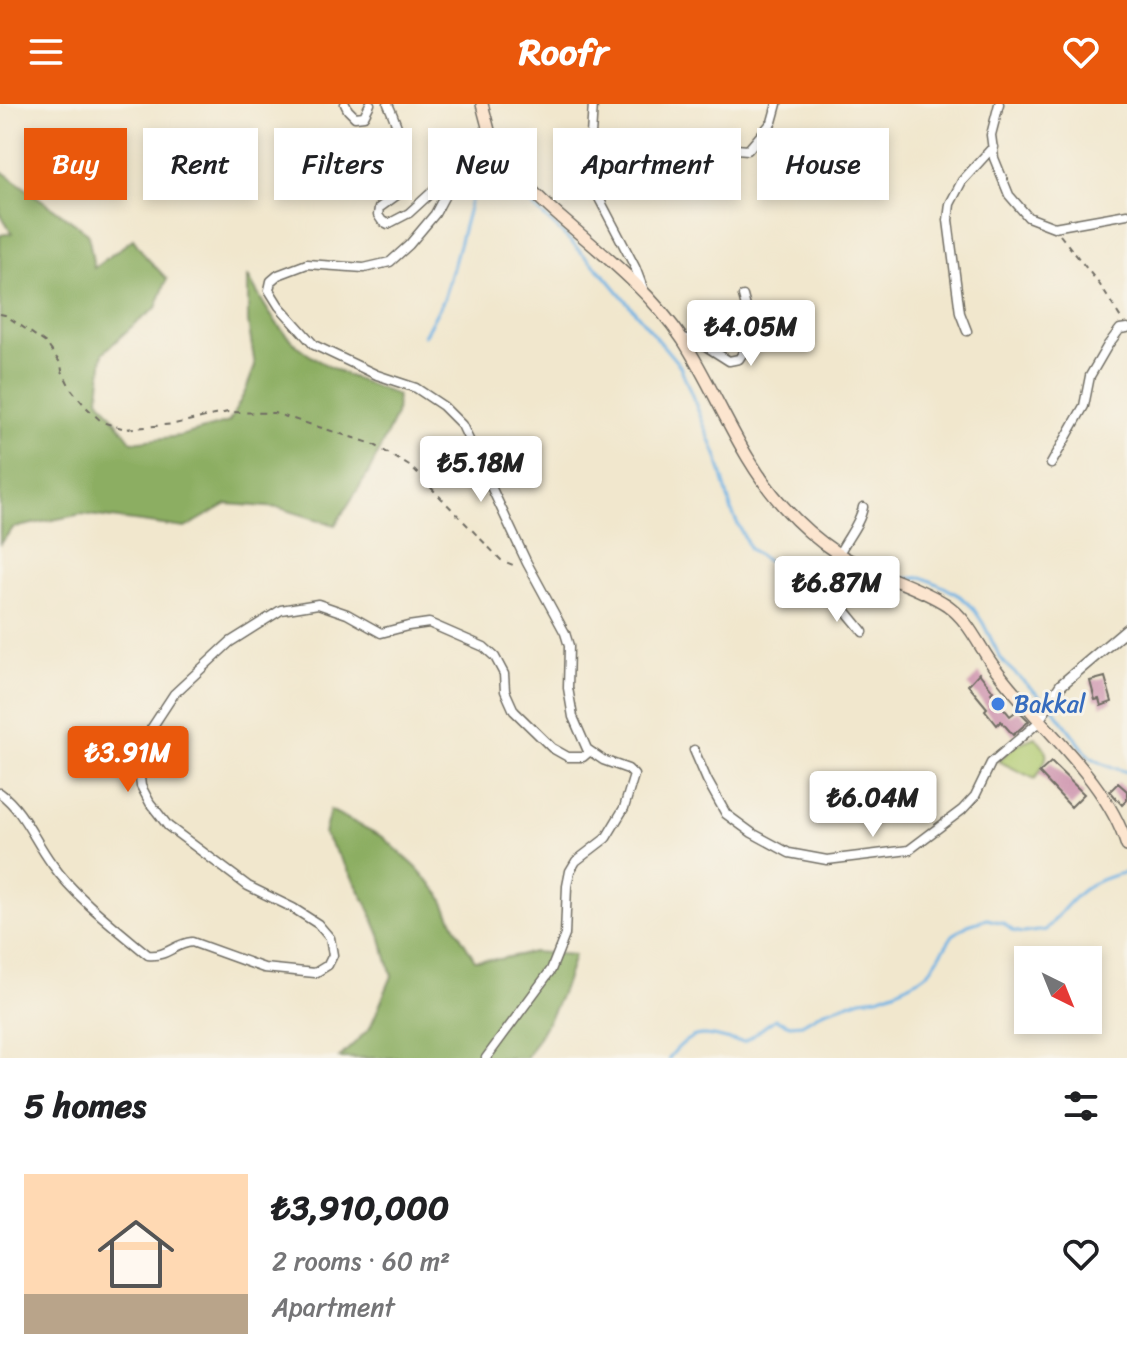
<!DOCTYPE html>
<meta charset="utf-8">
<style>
:root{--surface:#fff;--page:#f6f6f6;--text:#202124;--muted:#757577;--accent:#ea580c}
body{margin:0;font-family:Sriracha,sans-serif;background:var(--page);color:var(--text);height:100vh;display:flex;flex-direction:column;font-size:30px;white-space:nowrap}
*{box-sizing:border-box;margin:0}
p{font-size:26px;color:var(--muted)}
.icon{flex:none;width:44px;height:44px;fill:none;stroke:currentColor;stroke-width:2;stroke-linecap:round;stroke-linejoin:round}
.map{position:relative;height:954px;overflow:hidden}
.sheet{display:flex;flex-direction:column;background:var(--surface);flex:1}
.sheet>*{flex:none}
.top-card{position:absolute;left:24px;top:24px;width:1080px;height:72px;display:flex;gap:16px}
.needle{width:52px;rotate:137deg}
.buttons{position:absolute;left:1014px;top:842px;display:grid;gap:16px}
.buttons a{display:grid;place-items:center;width:88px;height:88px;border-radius:0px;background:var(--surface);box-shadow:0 4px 12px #0003;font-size:40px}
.price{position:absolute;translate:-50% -68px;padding:0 18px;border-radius:8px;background:#fff;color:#222;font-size:26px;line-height:52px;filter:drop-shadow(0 2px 4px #0008)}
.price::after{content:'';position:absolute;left:50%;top:48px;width:24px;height:18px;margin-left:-12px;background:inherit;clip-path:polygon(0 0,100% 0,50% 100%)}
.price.current{background:var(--accent);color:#fff}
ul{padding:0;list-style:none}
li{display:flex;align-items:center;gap:24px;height:200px;padding:0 24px}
li span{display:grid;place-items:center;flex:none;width:224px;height:160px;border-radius:0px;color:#555}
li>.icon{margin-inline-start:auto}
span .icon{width:96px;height:96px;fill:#fffc;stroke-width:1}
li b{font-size:34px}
h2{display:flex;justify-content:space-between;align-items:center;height:96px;padding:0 24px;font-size:34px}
.chip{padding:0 28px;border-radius:0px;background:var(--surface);box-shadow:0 4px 12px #0003;font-size:28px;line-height:72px}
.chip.current{background:var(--accent);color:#fff}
header{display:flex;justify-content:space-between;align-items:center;height:104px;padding:0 24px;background:var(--accent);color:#fff;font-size:36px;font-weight:700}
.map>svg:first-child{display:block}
.green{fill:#b0ca70;stroke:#6e7a4e;stroke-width:2}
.forest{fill:#8cae62;stroke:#5c6c46;stroke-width:2}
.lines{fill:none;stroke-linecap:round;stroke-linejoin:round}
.stream{stroke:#6fb2e4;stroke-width:3}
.building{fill:#cc90ac}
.minor-casing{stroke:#706d64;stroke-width:11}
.tertiary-casing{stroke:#706d64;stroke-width:13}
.secondary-casing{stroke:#706d64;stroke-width:14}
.path{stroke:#706d64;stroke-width:2;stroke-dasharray:6 6;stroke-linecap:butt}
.minor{stroke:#fff;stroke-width:8}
.tertiary{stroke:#fff;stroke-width:10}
.secondary{stroke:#fce5cf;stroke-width:11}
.shop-dot{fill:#3f7fe0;stroke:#f7f3e8;stroke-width:3}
.labels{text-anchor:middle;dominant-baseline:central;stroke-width:6;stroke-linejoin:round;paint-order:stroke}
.shop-label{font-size:24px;fill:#366cbe;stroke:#f7f3e8;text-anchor:start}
</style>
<header><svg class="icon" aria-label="menu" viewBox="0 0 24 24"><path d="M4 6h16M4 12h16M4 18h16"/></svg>Roofr<svg class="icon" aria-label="heart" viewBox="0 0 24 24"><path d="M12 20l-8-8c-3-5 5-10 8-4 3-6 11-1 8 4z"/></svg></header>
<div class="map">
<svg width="1127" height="954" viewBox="0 0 1127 954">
<rect width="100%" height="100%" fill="#f7f3e8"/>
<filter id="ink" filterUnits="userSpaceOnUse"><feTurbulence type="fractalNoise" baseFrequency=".0125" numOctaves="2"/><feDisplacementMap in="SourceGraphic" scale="16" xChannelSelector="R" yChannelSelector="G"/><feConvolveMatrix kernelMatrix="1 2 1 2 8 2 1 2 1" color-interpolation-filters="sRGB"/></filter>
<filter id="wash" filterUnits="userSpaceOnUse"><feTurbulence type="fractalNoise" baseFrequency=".006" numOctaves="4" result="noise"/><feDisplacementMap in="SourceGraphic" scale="32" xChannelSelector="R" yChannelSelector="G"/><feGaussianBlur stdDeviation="1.8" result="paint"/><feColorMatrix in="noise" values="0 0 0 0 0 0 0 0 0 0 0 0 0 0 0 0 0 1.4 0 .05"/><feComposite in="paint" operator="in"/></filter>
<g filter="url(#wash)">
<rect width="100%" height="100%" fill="#f1e7cd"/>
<path class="green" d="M1035 633C1054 649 1046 657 1035 675L998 657 1017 640Z"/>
<path class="forest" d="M0 66 88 129 94 164 133 135 146 153 167 175 156 204 130 224 103 249 99 294 132 338 180 332 229 318 245 288 255 262 248 218V172C262 198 277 225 300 244 324 264 368 280 397 291L396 311 369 368 335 421 280 404 227 400 185 424 82 410 13 424 0 440V131L12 129 0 109Z
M330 706 383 733 416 763 440 790 458 828 475 856 499 855 533 848 574 851C564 890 547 921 526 954H339L370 924 392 872 380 831 367 800 347 764 324 730Z"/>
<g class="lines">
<path class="stream" d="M424 232 445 193 471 96 484 83 503 86 525 95 562 129 607 174 680 262 717 353 732 408 750 445 777 464 806 476 844 481 887 477
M903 475 922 473 944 483 960 492 973 504 983 519 1000 553 1007 562 1046 598
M1052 603 1089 652 1103 660 1127 668
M669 954C698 918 706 934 744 938L775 915 790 921 802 920 822 908 861 895 878 893 897 886 919 875 929 868 953 831 968 821 987 815 1003 819 1013 827 1023 829 1046 826C1074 793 1082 778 1127 768"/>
</g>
<g id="blocks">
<path class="building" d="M979 569 993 587 991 589 1010 612 1018 606 1029 617 1013 631 1001 617 997 621 985 606 987 604 968 581Z
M1105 573 1112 598 1101 602 1099 595 1095 596 1090 577Z
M1051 658 1084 690 1071 703 1039 669Z
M1118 679 1127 687V696L1122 701 1110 687Z"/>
</g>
</g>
<g filter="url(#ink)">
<use href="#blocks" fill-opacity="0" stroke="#706d64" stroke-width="2"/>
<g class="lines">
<defs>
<path id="minor" d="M345 0 348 6 355 13 364 12 370 0
M388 0C399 24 410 59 404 86L379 104 378 111 382 117 388 120 409 109 433 87 450 79
M593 0 589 62 591 79 635 163 644 187
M999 0 991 31 994 54 1009 91 1028 113 1054 123 1127 110
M730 36 731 42 736 45 748 46 772 18 777 0
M967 227 960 209 948 116 950 100 962 77 993 43
M681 234 696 236 729 257 739 255C756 231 750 219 743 192
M1051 360 1084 302 1090 272 1108 241 1120 225 1127 224
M839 450C846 435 860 420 863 403
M844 453C829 495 838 496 863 528
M694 646 707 676 726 710 752 729 789 749 827 756 909 746 962 706 975 692 991 659 1040 617
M0 689C24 707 34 736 52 760 75 793 117 825 148 851 168 853 173 840 192 838L264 864 315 869 328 861 333 851 330 834 318 820 293 804 248 782 168 722 150 699 141 682 138 658 151 625 174 590 230 538 281 506 318 500 347 510 381 529 408 522 429 519 484 543 495 553 504 570 505 587 514 607 552 644 568 653H583L590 647
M486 954 551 866 565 831 567 782 570 767 576 757 606 734 624 704 634 671 628 665 603 656 587 645 573 613 568 584 569 542 565 529 527 459 462 321 443 302 416 284 377 271 314 241 279 202 269 186 271 177 278 171 307 160 364 164 390 158 409 141 435 110 452 78 483 63 501 59"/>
<path id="tertiary" d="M1039 615 1061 581 1127 525"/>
<path id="secondary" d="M482 0 492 38 501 59C522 75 539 95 559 112 604 151 650 187 683 236 717 289 740 355 783 402 799 420 817 436 837 449 872 471 913 479 947 501 971 518 980 546 998 568 1039 623 1106 674 1127 742"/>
</defs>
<use href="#minor" class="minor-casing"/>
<use href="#tertiary" class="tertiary-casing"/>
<use href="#secondary" class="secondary-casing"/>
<path class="path" d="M1060 131 1100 181 1122 216
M0 210 5 211 46 239 61 260 62 267 71 285 86 303 102 318 125 325 174 320 228 308 274 309 373 340 411 363 501 456 513 461H518"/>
<use href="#minor" class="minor"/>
<use href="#tertiary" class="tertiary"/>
<use href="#secondary" class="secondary"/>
</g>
</g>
<circle class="shop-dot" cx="998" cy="600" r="8"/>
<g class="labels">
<g class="shop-label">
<text x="1014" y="600">Bakkal</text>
</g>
</g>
</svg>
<div class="buttons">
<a><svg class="needle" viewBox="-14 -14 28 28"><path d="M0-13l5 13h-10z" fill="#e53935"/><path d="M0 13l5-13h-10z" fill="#757577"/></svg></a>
</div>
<b class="price" style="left:751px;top:264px">₺4.05M</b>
<b class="price" style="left:481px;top:400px">₺5.18M</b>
<b class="price" style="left:837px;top:520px">₺6.87M</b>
<b class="price current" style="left:128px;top:690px">₺3.91M</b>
<b class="price" style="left:873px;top:735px">₺6.04M</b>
<div class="top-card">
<a class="chip current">Buy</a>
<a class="chip">Rent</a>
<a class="chip">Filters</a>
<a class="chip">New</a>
<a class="chip">Apartment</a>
<a class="chip">House</a>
</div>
</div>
<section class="sheet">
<h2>5 homes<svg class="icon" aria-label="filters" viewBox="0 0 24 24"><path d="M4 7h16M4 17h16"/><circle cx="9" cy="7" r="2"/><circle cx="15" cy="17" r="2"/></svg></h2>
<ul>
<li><span style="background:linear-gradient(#ffd9b3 75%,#b9a48a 0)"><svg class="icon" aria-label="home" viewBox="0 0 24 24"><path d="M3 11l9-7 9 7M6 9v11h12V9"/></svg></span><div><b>₺3,910,000</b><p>2 rooms · 60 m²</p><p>Apartment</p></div><svg class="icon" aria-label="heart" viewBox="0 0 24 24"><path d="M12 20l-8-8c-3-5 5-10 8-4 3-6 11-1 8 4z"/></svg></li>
</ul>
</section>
